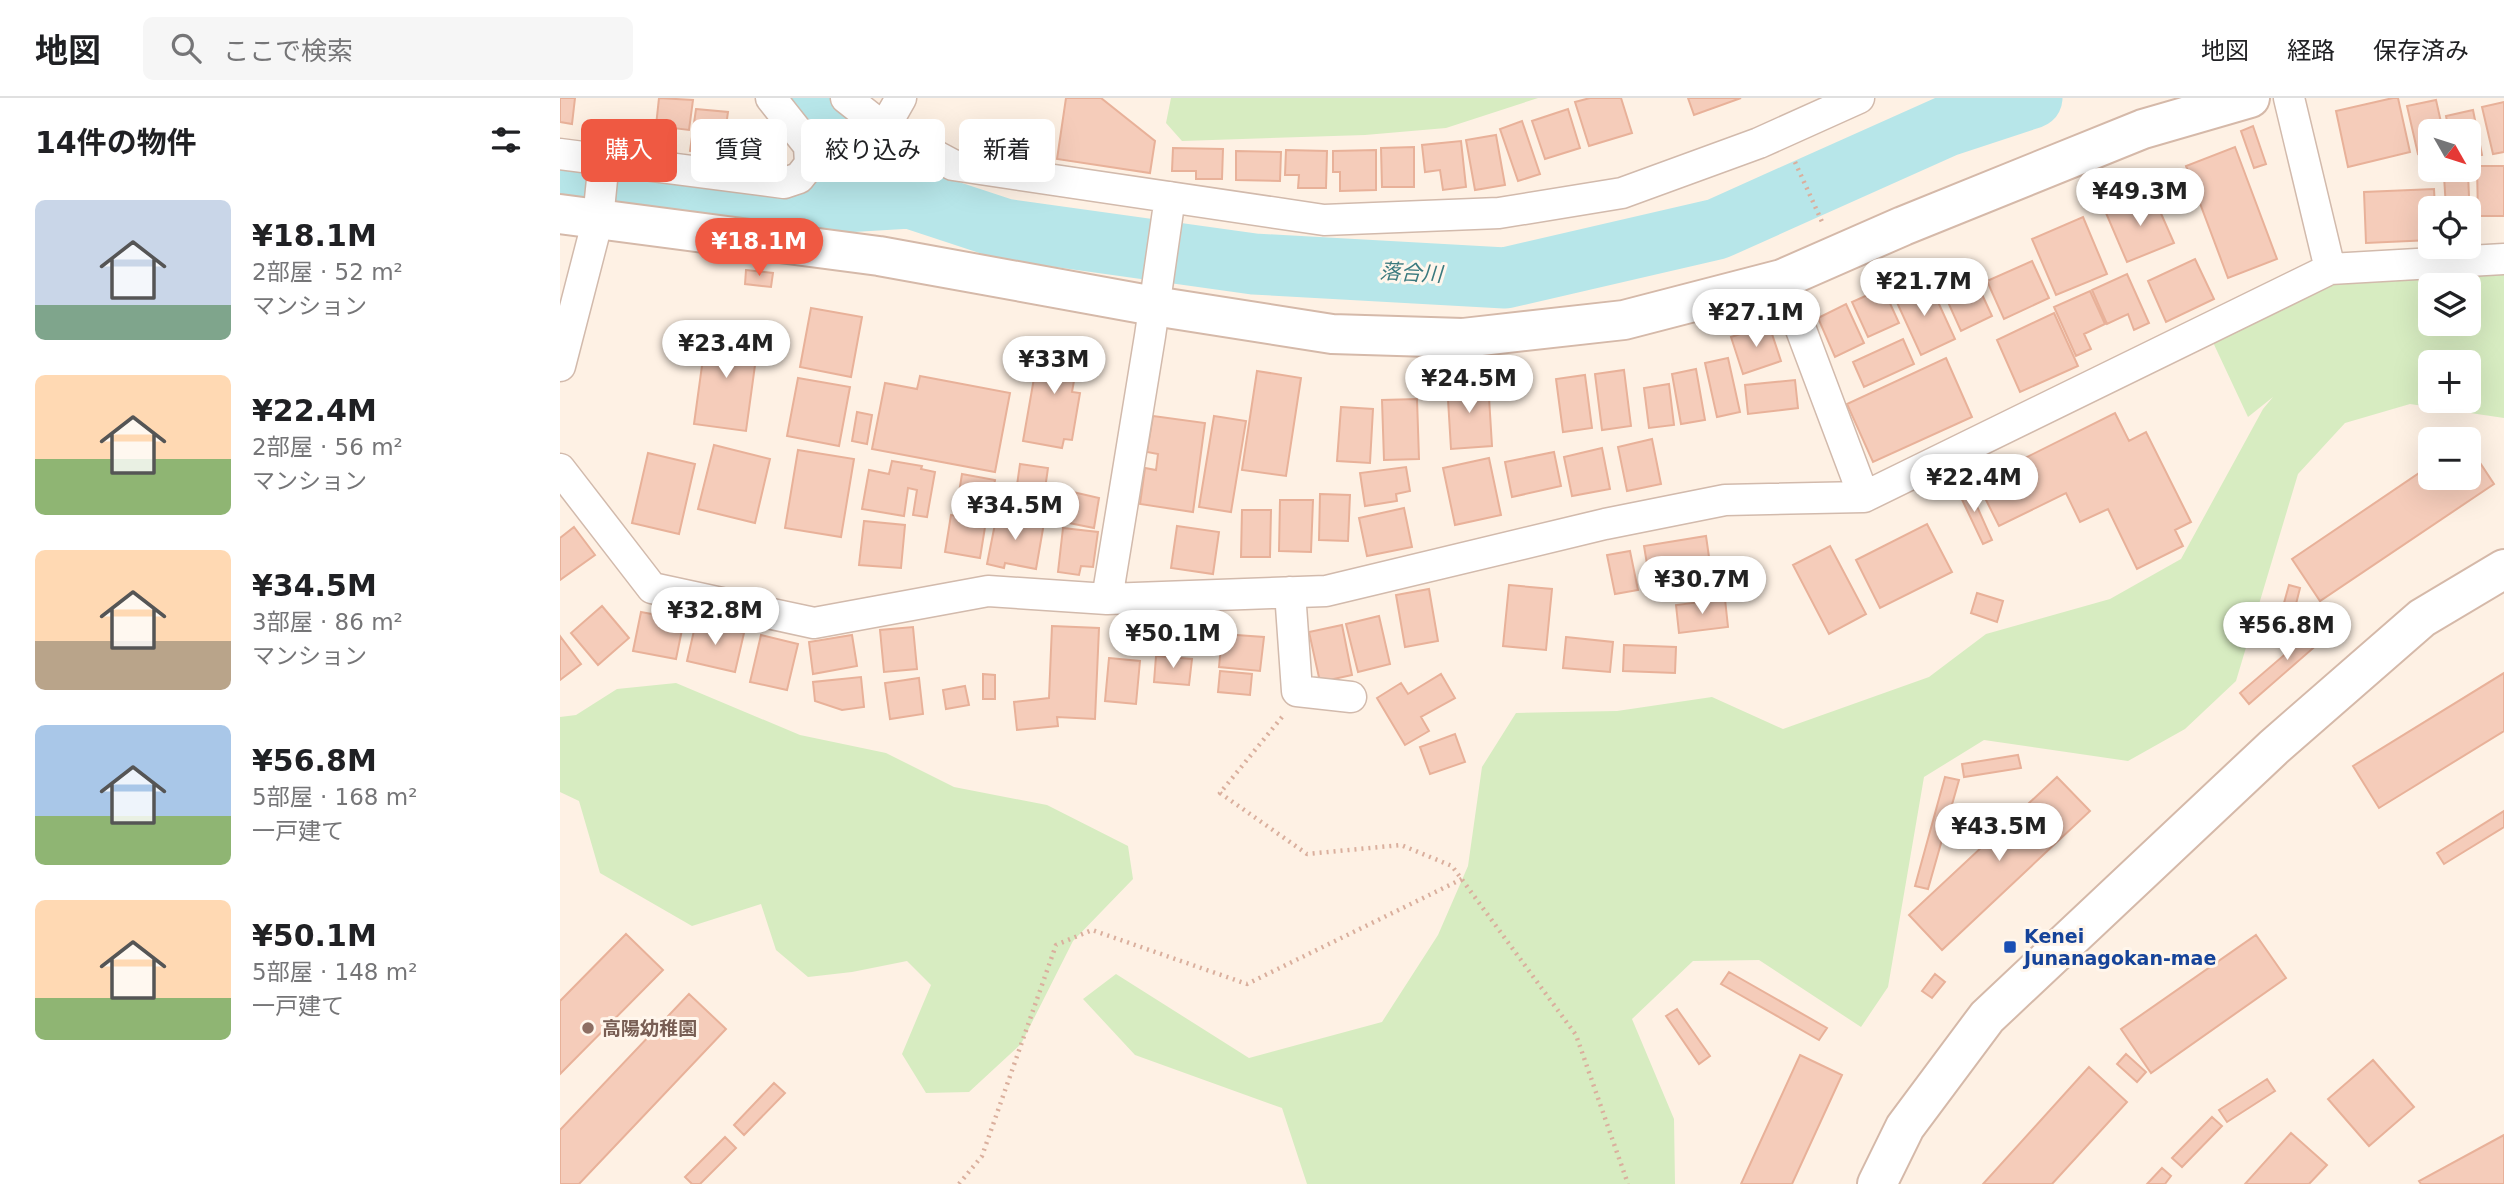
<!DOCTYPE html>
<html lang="ja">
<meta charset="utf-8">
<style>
:root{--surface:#fff;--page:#f6f6f6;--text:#202124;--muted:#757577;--line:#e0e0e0;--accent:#ef5942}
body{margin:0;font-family:"DejaVu Sans","Noto Sans JP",sans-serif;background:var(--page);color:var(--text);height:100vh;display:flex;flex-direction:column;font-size:26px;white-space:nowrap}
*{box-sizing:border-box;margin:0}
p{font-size:23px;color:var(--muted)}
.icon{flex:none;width:38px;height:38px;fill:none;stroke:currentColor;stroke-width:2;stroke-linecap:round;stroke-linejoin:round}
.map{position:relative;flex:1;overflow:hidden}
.details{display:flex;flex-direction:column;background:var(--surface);width:560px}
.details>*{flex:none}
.banner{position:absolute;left:21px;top:21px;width:665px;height:63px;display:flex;gap:14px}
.needle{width:46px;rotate:129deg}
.controls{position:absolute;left:1858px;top:21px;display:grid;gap:14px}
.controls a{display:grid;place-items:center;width:63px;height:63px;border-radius:10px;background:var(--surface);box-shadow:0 7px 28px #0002;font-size:35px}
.price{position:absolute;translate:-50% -60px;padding:0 16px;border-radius:24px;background:#fff;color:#222;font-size:23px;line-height:46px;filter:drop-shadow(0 2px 4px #0008)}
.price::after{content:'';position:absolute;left:50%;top:42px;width:21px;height:16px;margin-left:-10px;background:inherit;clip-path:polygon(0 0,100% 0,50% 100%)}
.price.current{background:var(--accent);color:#fff}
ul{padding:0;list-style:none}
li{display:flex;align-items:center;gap:21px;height:175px;padding:0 35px}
li span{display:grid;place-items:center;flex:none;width:196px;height:140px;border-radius:10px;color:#555}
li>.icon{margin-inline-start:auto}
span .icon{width:84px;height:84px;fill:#fffc;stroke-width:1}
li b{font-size:30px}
h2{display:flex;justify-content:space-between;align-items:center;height:84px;padding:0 35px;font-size:30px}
.chip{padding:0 24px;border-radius:10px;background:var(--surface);box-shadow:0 7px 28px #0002;font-size:24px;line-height:63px}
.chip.current{background:var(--accent);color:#fff}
header{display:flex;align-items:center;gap:42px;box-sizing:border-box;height:98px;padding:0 35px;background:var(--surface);border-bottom:2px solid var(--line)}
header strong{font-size:33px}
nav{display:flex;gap:38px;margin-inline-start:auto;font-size:24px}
.search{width:490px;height:63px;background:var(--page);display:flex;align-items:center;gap:18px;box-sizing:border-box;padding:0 24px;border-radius:10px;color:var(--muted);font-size:26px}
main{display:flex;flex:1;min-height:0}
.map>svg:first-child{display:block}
.green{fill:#d7ecc1;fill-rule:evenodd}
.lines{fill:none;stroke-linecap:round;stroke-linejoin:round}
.river{stroke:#b7e6e9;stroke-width:61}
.building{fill:#f5ccba;stroke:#e8b199;stroke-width:2}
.street-casing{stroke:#d2baac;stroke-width:33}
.secondary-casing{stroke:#d5b9a9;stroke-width:42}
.path{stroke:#daaf9d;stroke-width:4.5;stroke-dasharray:2 5;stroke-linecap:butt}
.street{stroke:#fff;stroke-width:30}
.secondary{stroke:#fff;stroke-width:38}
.transit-dot{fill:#1a4fb4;stroke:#fff6ec;stroke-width:2.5}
.education-dot{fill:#8d6e63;stroke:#fff6ec;stroke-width:2.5}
.labels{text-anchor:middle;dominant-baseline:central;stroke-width:6;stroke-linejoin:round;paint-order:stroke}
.transit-label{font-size:19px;font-weight:bold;fill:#164399;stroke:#fff6ec;text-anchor:start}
.education-label{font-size:19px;font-weight:bold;fill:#785e54;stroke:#fff6ec;text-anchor:start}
.water-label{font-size:21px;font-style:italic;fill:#3a797e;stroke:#fff6ec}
</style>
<header>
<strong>地図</strong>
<div class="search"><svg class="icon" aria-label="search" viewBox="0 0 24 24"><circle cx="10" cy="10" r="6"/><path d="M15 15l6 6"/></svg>ここで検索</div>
<nav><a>地図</a><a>経路</a><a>保存済み</a></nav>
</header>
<main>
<section class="details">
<h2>14件の物件<svg class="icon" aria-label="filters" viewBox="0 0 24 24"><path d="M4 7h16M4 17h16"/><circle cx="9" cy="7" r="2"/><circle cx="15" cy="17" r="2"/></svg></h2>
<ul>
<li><span style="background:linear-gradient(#c9d6e8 75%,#7fa58c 0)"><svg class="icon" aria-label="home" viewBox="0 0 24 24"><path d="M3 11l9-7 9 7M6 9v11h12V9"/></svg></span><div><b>¥18.1M</b><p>2部屋 · 52 m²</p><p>マンション</p></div></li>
<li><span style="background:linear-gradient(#ffd9b3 60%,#8fb573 0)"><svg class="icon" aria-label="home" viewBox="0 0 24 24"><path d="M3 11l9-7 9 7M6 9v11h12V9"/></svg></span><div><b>¥22.4M</b><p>2部屋 · 56 m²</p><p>マンション</p></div></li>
<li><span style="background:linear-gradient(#ffd9b3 65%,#b9a48a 0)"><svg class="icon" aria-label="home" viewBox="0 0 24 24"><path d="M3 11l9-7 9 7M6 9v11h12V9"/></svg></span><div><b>¥34.5M</b><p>3部屋 · 86 m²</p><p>マンション</p></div></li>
<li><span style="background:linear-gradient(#a9c7e8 65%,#8fb573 0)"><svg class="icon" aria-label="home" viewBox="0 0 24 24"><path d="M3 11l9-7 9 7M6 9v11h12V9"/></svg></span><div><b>¥56.8M</b><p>5部屋 · 168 m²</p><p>一戸建て</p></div></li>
<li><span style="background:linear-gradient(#ffd9b3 70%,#8fb573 0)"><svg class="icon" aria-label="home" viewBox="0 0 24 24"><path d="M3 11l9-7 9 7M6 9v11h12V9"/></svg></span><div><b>¥50.1M</b><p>5部屋 · 148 m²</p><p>一戸建て</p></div></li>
</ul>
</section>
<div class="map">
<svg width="1944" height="1086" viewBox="0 0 1944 1086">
<rect width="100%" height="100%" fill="#fef1e4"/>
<path class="green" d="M611 0H978L886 30 805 37 622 43 606 25Z
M1944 174V320L1850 306 1785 325 1738 376 1676 583 1625 631 1568 663 1424 642 1364 679 1328 889 1301 929 1199 862 1133 863 1072 921 1114 1021 1115 1086H747L722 1010 575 957 523 901 556 876 689 960 822 924 878 837 908 768 922 669 956 615 1057 613 1152 599 1223 631 1369 579 1426 536 1550 501 1621 461 1703 311 1713 299 1688 319 1650 238 1771 181ZM1871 187H1909V226H1871ZM1871 264H1909V303H1871Z
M116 585 240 637 326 655 394 689 487 707 568 748 573 781 513 843 461 946 409 994 366 995 342 956 371 887 347 863 292 874 248 879 216 852 201 806 132 828 40 775 19 703 0 694V619L16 617 57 591Z"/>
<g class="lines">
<path class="river" d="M245 0 275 33 350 100 444 131 694 166 945 180 1157 131 1387 28 1472 0
M0 82 217 108 350 100"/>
</g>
<path class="building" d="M0 0H15L12 26 0 24Z
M99 0 133 2 129 32 96 28Z
M506 0H541L595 43 590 75 497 61Z
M1030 0H1061L1072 35 1029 48 1015 4Z
M1128 0H1181L1134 17Z
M1833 0H1838L1850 54 1788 69 1776 13Z
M1876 2 1883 33H1871V53L1858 56 1847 8Z
M1944 4V54L1933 56 1922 9Z
M136 11 168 14 162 57 130 53Z
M1008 11 1020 50 985 61 972 23Z
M1913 12 1922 57 1909 59V33H1889L1886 18Z
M962 23 980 76 958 83 940 31Z
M173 24 205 29 201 61 169 56Z
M1693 28 1706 66 1694 70 1681 33Z
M936 37 945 87 915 92 906 42Z
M901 43 906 89 883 92 880 72 865 74 862 47Z
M854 49V89H822L821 50Z
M1675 49 1717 161 1668 180 1626 68Z
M613 50 663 51 662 81H636V73H612Z
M726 52 767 53 766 90H738L739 77H725Z
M816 52V92L780 93V74H773V53Z
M676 53 721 54 720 83 676 82Z
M1917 68H1944V118H1918Z
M1908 76 1910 121H1909V110H1886L1884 78Z
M1874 91 1875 110H1871V142L1806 145 1804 94Z
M1592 95 1614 145 1567 164 1546 115Z
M1523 119 1547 176 1496 197 1472 141Z
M1635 161 1654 201 1606 224 1588 183Z
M1472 163 1489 200 1444 221 1427 183Z
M1409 168 1432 218 1401 233 1378 182Z
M186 172 213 175 211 189 185 186Z
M1567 176 1589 225 1574 232 1568 216 1547 226 1532 192Z
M1368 182 1395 241 1361 257 1334 198Z
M1323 190 1339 225 1308 239 1292 204Z
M1530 193 1545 226 1524 236 1531 251 1516 258 1494 209Z
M1286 206 1304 245 1275 259 1258 220Z
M251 210 302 219 291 279 240 269Z
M1494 215 1518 268 1460 294 1437 242Z
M1209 227 1221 263 1183 276 1171 239Z
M147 231 199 238 186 333 134 326Z
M1343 241 1354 266 1304 289 1293 264Z
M480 246 528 254 523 278 515 277 512 294 520 295 512 342 504 341 502 350 463 343Z
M1168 260 1180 314 1157 319 1145 265Z
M1386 260 1412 319 1313 364 1287 306Z
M1136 271 1145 322 1121 326 1112 276Z
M1064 272 1071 328 1042 332 1035 276Z
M697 273 741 280 726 378 682 372Z
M1025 277 1032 330 1003 334 996 281Z
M360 278 450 295 435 374 312 351 325 285 357 291Z
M238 280 290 289 279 348 227 338Z
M1235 282 1238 310 1188 316 1185 287Z
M928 283 932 348 891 351 887 285Z
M1109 286 1114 327 1089 330 1084 290Z
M857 301 859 361 824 362 822 302Z
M781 309 813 311 810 365 777 363Z
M297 314 312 317 307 346 292 343Z
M1555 315 1569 343 1586 334 1631 424 1615 432 1623 448 1577 471 1548 411 1520 424 1506 395 1439 428 1417 384Z
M593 318 645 325 633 414 580 406 585 370 596 372 598 356 587 354Z
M654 318 686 323 671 414 639 409Z
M1092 341 1101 386 1067 393 1058 349Z
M154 347 210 361 195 425 138 411Z
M1909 348 1934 386 1760 503 1732 461 1871 367V380H1909Z
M1042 350 1050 391 1012 398 1004 359Z
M238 352 294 361 281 439 225 430Z
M994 354 1001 388 952 399 945 364Z
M88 355 135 366 119 436 72 425Z
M929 360 941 417 895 427 883 370Z
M332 363 362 368 361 371 375 374 367 419 353 417 357 392 348 390 344 418 302 411 309 372 329 376Z
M460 366 488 370 481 419 453 415Z
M846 369 850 393 836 396 837 403 805 408 800 375Z
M402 376 435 382 429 419 396 413Z
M1407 386 1432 442 1423 446 1397 391Z
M500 391 539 400 534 430 494 422Z
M760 396 790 397 788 443 759 442Z
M720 402H753L751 454 719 453Z
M844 410 852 449 807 458 799 420Z
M682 412H711L710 459H681Z
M437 416 484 425 476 471 445 465 444 470 427 466Z
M391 417 426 423 420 460 385 454Z
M304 423 345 427 341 470 299 467Z
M1367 426 1392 474 1320 510 1296 462Z
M617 428 659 434 653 476 611 470Z
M14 429 35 457 0 482V440Z
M503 430 538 434 533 469 521 468 519 477 498 474Z
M1146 438 1152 480 1091 490 1084 448Z
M1270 448 1306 516 1269 536 1233 467Z
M1070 453 1078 492 1055 496 1047 457Z
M949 487 992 491 986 552 943 548Z
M1729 487 1740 490 1731 526 1719 523Z
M869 491 878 543 845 549 836 497Z
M1417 495 1443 503 1437 524 1411 515Z
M1165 501 1168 529 1119 535 1116 507Z
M42 508 69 540 38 567 11 535Z
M81 514 124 522 116 561 73 553Z
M819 518 830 566 798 574 786 526Z
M1766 521 1775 531 1689 606 1680 595Z
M136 524 184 535 175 574 127 563Z
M782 527 792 577 760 584 749 534Z
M492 528 539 530 535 621 497 619 498 628 457 632 454 604 489 600Z
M353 529 357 571 324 574 320 532Z
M662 536 704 539 700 573 659 569Z
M201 537 238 546 227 592 190 584Z
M292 537 297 568 253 576 249 544Z
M0 538 21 566 0 582Z
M1006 539 1053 544 1050 574 1003 570Z
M1064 547 1116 549 1115 575 1063 573Z
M596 558 632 561 629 587 594 584Z
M549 560 580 563 576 606 545 603Z
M660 573 692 576 690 597 658 594Z
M1944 575V633L1819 710 1793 668Z
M423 576 435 577V601H423Z
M881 576 895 600 861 619 869 633 845 647 817 600 841 585 848 596Z
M301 579 304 609 282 612 255 603 253 584Z
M359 580 363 616 330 621 325 585Z
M405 588 409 607 386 611 383 592Z
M895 636 905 664 870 676 860 649Z
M1458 657 1461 670 1404 679 1402 666Z
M1385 679 1399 682 1368 791 1355 788Z
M1497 679 1530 713 1382 852 1349 817Z
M1944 713V729L1884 766 1877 755Z
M66 836 103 872 0 976V903Z
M1696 837 1726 880 1591 975 1561 931Z
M1169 874 1267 930 1259 942 1161 886Z
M1375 876 1385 884 1372 900 1362 893Z
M129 896 166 931 19 1086H0V1032Z
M1117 911 1150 958 1139 966 1106 918Z
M1566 956 1586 974 1577 984 1557 966Z
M1240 957 1282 977 1232 1086H1181Z
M1813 962 1854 1009 1809 1048 1768 1001Z
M1529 969 1567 1004 1492 1086H1423Z
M1707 981 1715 993 1667 1024 1659 1012Z
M214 985 225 995 184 1037 174 1027Z
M1652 1019 1662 1028 1622 1069 1612 1060Z
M1731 1035 1767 1067 1749 1086H1685Z
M1944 1037V1086H1861L1859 1083Z
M165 1039 176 1050 140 1086H132L125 1079Z
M1602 1070 1611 1078 1605 1086H1587Z"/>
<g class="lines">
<defs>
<path id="street" d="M286 0 324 30 393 67 764 122 939 115 1062 95 1199 45 1299 0
M1729 0 1770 171
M324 30 341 0
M0 56 224 85 239 80 250 66 249 48 211 0
M1222 181 1304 399
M0 268 38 121 44 62
M0 371 92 490 254 525 428 493 547 501 766 493 1045 426 1165 402 1304 399 1770 171 1944 161
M730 494 737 593 791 599
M547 501 590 238 610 99"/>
<path id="secondary" d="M0 116 319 158 594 208 772 236 903 240 1064 222 1222 181 1343 128 1583 31 1690 0
M1317 1086 1345 1029 1427 919 1714 649 1862 520 1944 471"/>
</defs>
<use href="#street" class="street-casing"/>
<use href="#secondary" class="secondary-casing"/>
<path class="path" d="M1235 64 1263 126
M722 619 660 695 747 756 841 747 892 768 1016 937 1068 1086
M399 1086 422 1058 496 847 532 832 687 886 902 781"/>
<use href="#street" class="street"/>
<use href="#secondary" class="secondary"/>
</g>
<rect class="transit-dot" x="1443" y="842" width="14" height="14" rx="3.5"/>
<circle class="education-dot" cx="28" cy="930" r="7"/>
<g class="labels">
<g class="transit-label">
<text x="1464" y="838">Kenei<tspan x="1464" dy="22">Junanagokan-mae</tspan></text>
</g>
<g class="education-label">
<text x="42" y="930">高陽幼稚園</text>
</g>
<g class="water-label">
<text transform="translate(851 175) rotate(3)">落合川</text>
</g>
</g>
</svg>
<div class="controls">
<a><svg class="needle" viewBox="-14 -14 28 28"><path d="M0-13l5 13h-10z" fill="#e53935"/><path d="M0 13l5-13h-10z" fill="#757577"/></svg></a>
<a><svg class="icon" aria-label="locate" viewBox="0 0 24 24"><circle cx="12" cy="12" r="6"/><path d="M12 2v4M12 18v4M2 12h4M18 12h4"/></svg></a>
<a><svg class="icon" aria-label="layers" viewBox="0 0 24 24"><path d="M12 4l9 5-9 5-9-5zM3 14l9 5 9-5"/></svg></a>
<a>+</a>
<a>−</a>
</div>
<b class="price" style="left:1580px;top:130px">¥49.3M</b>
<b class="price current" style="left:199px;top:180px">¥18.1M</b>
<b class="price" style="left:1364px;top:220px">¥21.7M</b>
<b class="price" style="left:1196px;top:251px">¥27.1M</b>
<b class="price" style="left:166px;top:282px">¥23.4M</b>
<b class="price" style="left:494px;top:298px">¥33M</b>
<b class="price" style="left:909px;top:317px">¥24.5M</b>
<b class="price" style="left:1414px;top:416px">¥22.4M</b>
<b class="price" style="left:455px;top:444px">¥34.5M</b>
<b class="price" style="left:1142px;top:518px">¥30.7M</b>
<b class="price" style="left:155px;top:549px">¥32.8M</b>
<b class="price" style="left:1727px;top:564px">¥56.8M</b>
<b class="price" style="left:613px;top:572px">¥50.1M</b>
<b class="price" style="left:1439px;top:765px">¥43.5M</b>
<div class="banner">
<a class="chip current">購入</a>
<a class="chip">賃貸</a>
<a class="chip">絞り込み</a>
<a class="chip">新着</a>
</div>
</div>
</main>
